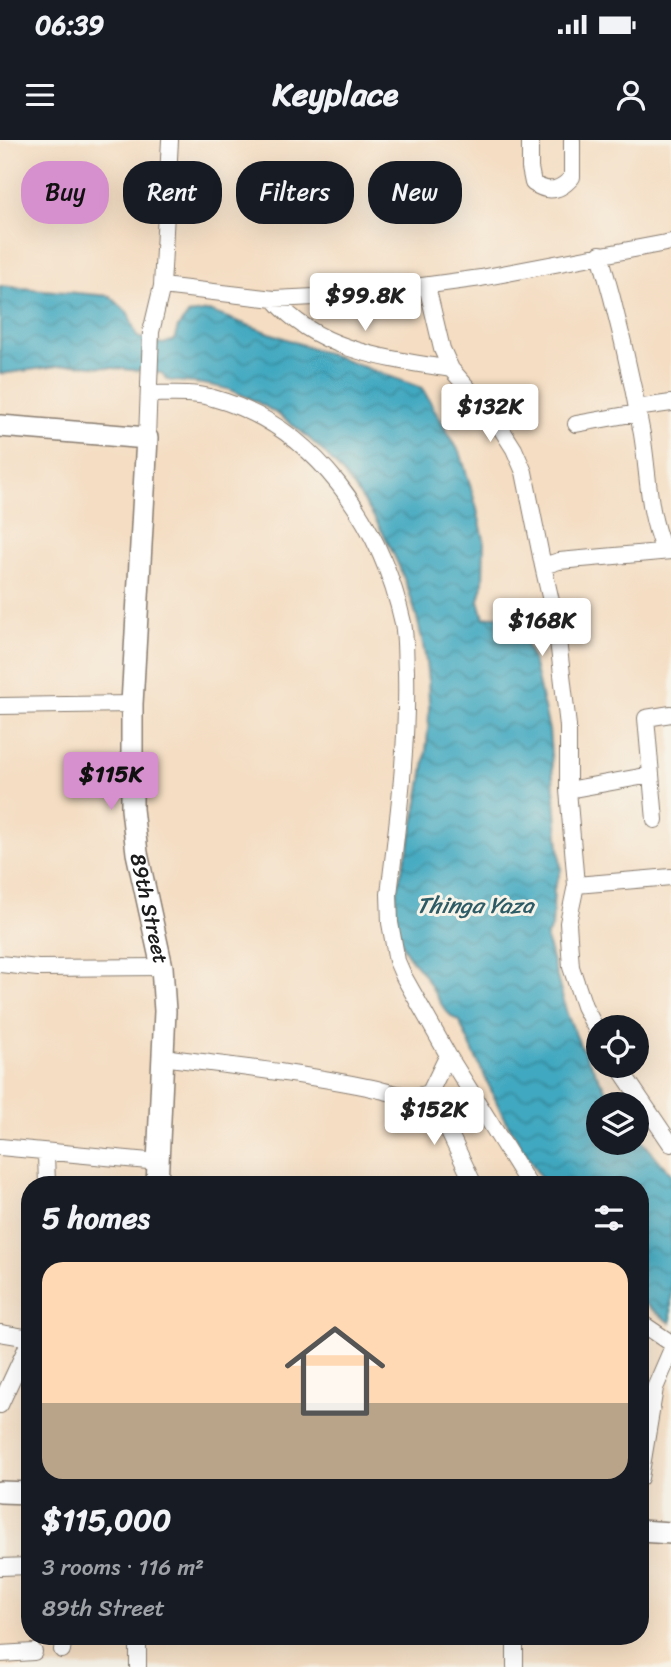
<!DOCTYPE html>
<meta charset="utf-8">
<style>
:root{--surface:#171b24;--page:#242831;--text:#f1f3f6;--muted:#9ea1a6;--line:#363941;--accent:#d690ce}
body{margin:0;font-family:Sriracha,sans-serif;background:var(--page);color:var(--text);height:100vh;display:flex;flex-direction:column;font-size:26px;white-space:nowrap}
*{box-sizing:border-box;margin:0}
p{font-size:23px;color:var(--muted)}
.icon{flex:none;width:38px;height:38px;fill:none;stroke:currentColor;stroke-width:2;stroke-linecap:round;stroke-linejoin:round}
.map{position:relative;flex:1;overflow:hidden}
.sheet{position:absolute;left:21px;top:1036px;width:628px;height:469px;display:flex;flex-direction:column;background:var(--surface);border-radius:28px;box-shadow:0 7px 28px #0002}
.sheet>*{flex:none}
.guide{position:absolute;left:21px;top:21px;width:630px;height:63px;display:flex;gap:14px}
.controls{position:absolute;left:586px;top:875px;display:grid;gap:14px}
.controls a{display:grid;place-items:center;width:63px;height:63px;border-radius:50%;background:var(--surface);box-shadow:0 7px 28px #0002;font-size:35px}
.price{position:absolute;translate:-50% -60px;padding:0 16px;border-radius:7px;background:#fff;color:#222;font-size:23px;line-height:46px;filter:drop-shadow(0 2px 4px #0008)}
.price::after{content:'';position:absolute;left:50%;top:42px;width:21px;height:16px;margin-left:-10px;background:inherit;clip-path:polygon(0 0,100% 0,50% 100%)}
.price.active{background:var(--accent);color:#111}
ul{padding:0;list-style:none}
li{display:grid;align-content:center;gap:14px;height:371px;padding:0 21px}
li+li{border-top:2px solid var(--line)}
li span{display:grid;place-items:center;height:217px;border-radius:21px;color:#555}
li>.icon{margin-inline-start:auto}
span .icon{width:126px;height:126px;fill:#fffc;stroke-width:1}
li b{font-size:30px}
h2{display:flex;justify-content:space-between;align-items:center;height:84px;padding:0 21px;font-size:30px}
.tag{padding:0 24px;border-radius:28px;background:var(--surface);box-shadow:0 7px 28px #0002;font-size:24px;line-height:63px}
.tag.active{background:var(--accent);color:#111}
.status{display:flex;justify-content:space-between;align-items:center;height:49px;padding:0 35px;background:var(--surface);direction:ltr}
.status svg{height:19px;fill:currentColor}
header{display:flex;justify-content:space-between;align-items:center;height:91px;padding:0 21px;background:var(--surface);font-size:32px;font-weight:700}
.map>svg:first-child{display:block}
.water{fill:url(#water-waves);stroke:#2e626e;stroke-width:2}
.lines{fill:none;stroke-linecap:round;stroke-linejoin:round}
.street-casing{stroke:#887c6f;stroke-width:18}
.secondary-casing{stroke:#887c6f;stroke-width:24}
.street{stroke:#fff;stroke-width:16}
.secondary{stroke:#fff;stroke-width:21}
.labels{text-anchor:middle;dominant-baseline:central;stroke-width:6;stroke-linejoin:round;paint-order:stroke}
.street-label{font-size:21px;fill:#1c1c1c;stroke:#f7f3e8}
.water-label{font-size:23px;font-style:italic;fill:#2c5b66;stroke:#f7f3e8}
</style>
<div class="status"><b>06:39</b><svg viewBox="0 0 49 12"><path d="M0 12V9h3v3zM5 12V6h3v6zM10 12V3h3v9zM15 12V0h3v12zM26 1h20v11H26zM47 4h2v5h-2z"/></svg></div>
<header><svg class="icon" aria-label="menu" viewBox="0 0 24 24"><path d="M4 6h16M4 12h16M4 18h16"/></svg>Keyplace<svg class="icon" aria-label="person" viewBox="0 0 24 24"><circle cx="12" cy="8" r="4"/><path d="M4 21q1-7 8-7t8 7"/></svg></header>
<div class="map">
<svg width="671" height="1527" viewBox="0 0 671 1527">
<defs>
<pattern id="water-waves" width="16" height="10" patternUnits="userSpaceOnUse" patternTransform="scale(1.75)"><rect width="16" height="10" fill="#40a8c0"/><path d="M0 5q4-4 8 0t8 0" fill="none" stroke="#35889b"/></pattern>
</defs>
<rect width="100%" height="100%" fill="#f7f3e8"/>
<filter id="ink" filterUnits="userSpaceOnUse"><feTurbulence type="fractalNoise" baseFrequency=".0143" numOctaves="2"/><feDisplacementMap in="SourceGraphic" scale="14" xChannelSelector="R" yChannelSelector="G"/><feConvolveMatrix kernelMatrix="1 2 1 2 8 2 1 2 1" color-interpolation-filters="sRGB"/></filter>
<filter id="wash" filterUnits="userSpaceOnUse"><feTurbulence type="fractalNoise" baseFrequency=".00686" numOctaves="4" result="noise"/><feDisplacementMap in="SourceGraphic" scale="28" xChannelSelector="R" yChannelSelector="G"/><feGaussianBlur stdDeviation="1.57" result="paint"/><feColorMatrix in="noise" values="0 0 0 0 0 0 0 0 0 0 0 0 0 0 0 0 0 1.4 0 .05"/><feComposite in="paint" operator="in"/></filter>
<g filter="url(#wash)">
<rect width="100%" height="100%" fill="#f4ddc2"/>
<path class="water" d="M0 146 110 156 128 173 137 197 163 204 174 200 178 187 189 174 209 171 422 248 461 315 476 365 484 399 483 445 479 460 484 478 513 473 533 520 549 590 561 730 554 749 552 788 546 797 567 874 580 905 614 964H598V1003H637V995L671 1034V1183L641 1161 640 1045H545L504 978 459 881C442 873 435 851 424 835 419 827 409 819 405 810 397 796 395 774 396 758 398 739 405 720 410 701 419 659 428 614 429 570 431 445 351 295 230 250 211 243 187 243 167 240L162 233 73 224 0 234Z"/>
</g>
<g filter="url(#ink)">
<g class="lines">
<defs>
<path id="street" d="M530 0V28L533 43C549 54 561 50 572 37V0
M600 114C617 173 631 234 642 294 649 337 647 369 664 411
M162 146 274 159 356 155 481 138 671 102
M427 146 442 209 451 229 495 279 514 309 524 332 543 426 559 421 671 411
M274 159C317 211 388 219 451 229
M150 254C170 254 193 252 213 258 316 286 381 384 403 483 406 499 405 515 406 531 408 604 398 681 389 754L390 783 397 821 404 837 448 915 529 1045
M636 268 671 263
M576 284 637 273
M147 298 151 192 162 146 170 0
M543 426 556 483 568 586V650L576 745 568 783 571 827 584 866 598 893
M0 566 132 564
M568 650 651 635
M655 680 646 578 671 574
M576 745 671 737
M0 824 38 828 162 827
M163 917C230 926 300 933 367 947 385 950 413 962 430 952
M618 926 671 1004
M430 952 474 1045
M430 952 448 915
M0 1007 159 1022
M46 1013 47 1045
M640 1182 671 1203
M0 1193 30 1198
M0 1265 30 1200
M640 1338 655 1248 671 1211
M0 1427 30 1426
M62 1510 64 1496
M0 1514 34 1512
M138 1527V1496
M515 1527V1496"/>
<g id="secondary">
<path id="s1" d="M0 286 147 298 132 564V669L137 713 162 827 165 871 157 1045"/>
<path d="M0 1352 30 1353"/>
<path d="M640 1391 671 1393"/>
</g>
</defs>
<use href="#street" class="street-casing"/>
<use href="#secondary" class="secondary-casing"/>
<use href="#street" class="street"/>
<use href="#secondary" class="secondary"/>
</g>
</g>
<g class="labels">
<g class="street-label">
<text stroke="none"><textPath href="#s1" startOffset="620">89th Street</textPath></text>
</g>
<g class="water-label">
<text x="475" y="765">Thinga Yaza</text>
</g>
</g>
</svg>
<div class="controls">
<a><svg class="icon" aria-label="locate" viewBox="0 0 24 24"><circle cx="12" cy="12" r="6"/><path d="M12 2v4M12 18v4M2 12h4M18 12h4"/></svg></a>
<a><svg class="icon" aria-label="layers" viewBox="0 0 24 24"><path d="M12 4l9 5-9 5-9-5zM3 14l9 5 9-5"/></svg></a>
</div>
<b class="price" style="left:365px;top:193px">$99.8K</b>
<b class="price" style="left:490px;top:304px">$132K</b>
<b class="price" style="left:542px;top:518px">$168K</b>
<b class="price active" style="left:111px;top:672px">$115K</b>
<b class="price" style="left:434px;top:1007px">$152K</b>
<div class="guide">
<a class="tag active">Buy</a>
<a class="tag">Rent</a>
<a class="tag">Filters</a>
<a class="tag">New</a>
</div>
<section class="sheet">
<h2>5 homes<svg class="icon" aria-label="filters" viewBox="0 0 24 24"><path d="M4 7h16M4 17h16"/><circle cx="9" cy="7" r="2"/><circle cx="15" cy="17" r="2"/></svg></h2>
<ul>
<li><span style="background:linear-gradient(#ffd9b3 65%,#b9a48a 0)"><svg class="icon" aria-label="home" viewBox="0 0 24 24"><path d="M3 11l9-7 9 7M6 9v11h12V9"/></svg></span><div><b>$115,000</b><p>3 rooms · 116 m²</p><p>89th Street</p></div></li>
</ul>
</section>
</div>
